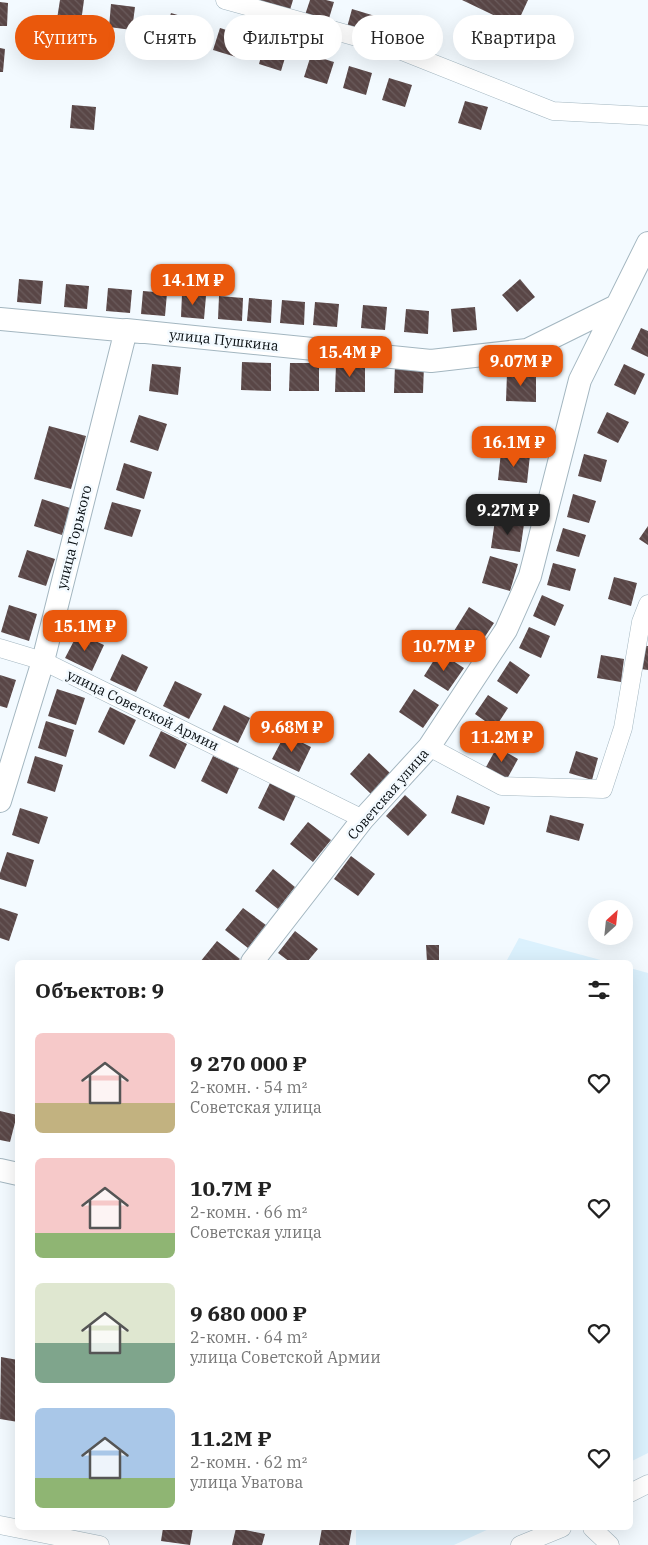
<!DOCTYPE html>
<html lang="ru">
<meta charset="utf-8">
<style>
:root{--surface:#fff;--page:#f2f2f2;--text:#222;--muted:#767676;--accent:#ea580c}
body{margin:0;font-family:"IBM Plex Serif",serif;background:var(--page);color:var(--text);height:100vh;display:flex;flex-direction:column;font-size:19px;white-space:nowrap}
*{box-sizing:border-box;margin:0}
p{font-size:16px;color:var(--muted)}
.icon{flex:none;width:28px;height:28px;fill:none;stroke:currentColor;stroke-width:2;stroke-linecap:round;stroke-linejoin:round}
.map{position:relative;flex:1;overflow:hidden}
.side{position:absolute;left:15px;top:960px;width:618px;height:570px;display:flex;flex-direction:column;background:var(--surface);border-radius:8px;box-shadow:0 5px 20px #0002}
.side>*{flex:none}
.banner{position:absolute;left:15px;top:15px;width:619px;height:45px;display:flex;gap:10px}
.needle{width:32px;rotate:27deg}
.buttons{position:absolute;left:588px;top:900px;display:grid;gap:10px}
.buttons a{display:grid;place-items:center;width:45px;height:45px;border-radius:50%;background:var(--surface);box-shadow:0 5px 20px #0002;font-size:25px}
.price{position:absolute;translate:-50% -42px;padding:0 11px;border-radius:10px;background:var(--accent);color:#fff;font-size:16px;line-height:32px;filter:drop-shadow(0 1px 2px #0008)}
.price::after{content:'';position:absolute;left:50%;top:30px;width:15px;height:11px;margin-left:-8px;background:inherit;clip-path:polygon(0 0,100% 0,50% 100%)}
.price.current{background:#222;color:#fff}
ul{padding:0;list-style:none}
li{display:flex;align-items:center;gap:15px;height:125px;padding:0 20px}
li span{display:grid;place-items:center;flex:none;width:140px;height:100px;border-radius:8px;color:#555}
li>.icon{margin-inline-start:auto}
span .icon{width:60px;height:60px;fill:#fffc;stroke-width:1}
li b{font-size:21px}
h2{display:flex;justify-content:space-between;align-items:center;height:60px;padding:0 20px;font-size:21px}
.tag{padding:0 18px;border-radius:22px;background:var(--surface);box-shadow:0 5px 20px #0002;font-size:18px;line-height:45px}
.tag.current{background:var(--accent);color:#fff}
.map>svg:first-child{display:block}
.built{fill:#dbf1fd}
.building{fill:url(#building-back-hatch)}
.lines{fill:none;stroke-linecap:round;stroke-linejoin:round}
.minor-casing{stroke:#a3b6c0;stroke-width:19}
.tertiary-casing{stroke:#a3b6c0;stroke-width:24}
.minor{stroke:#fff;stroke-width:18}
.tertiary{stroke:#fff;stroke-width:22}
.labels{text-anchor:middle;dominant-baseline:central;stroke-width:5;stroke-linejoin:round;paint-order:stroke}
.street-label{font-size:14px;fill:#070d11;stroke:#f3faff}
</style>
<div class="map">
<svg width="648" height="1545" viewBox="0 0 648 1545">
<defs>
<pattern id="building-back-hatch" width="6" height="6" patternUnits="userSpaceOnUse" patternTransform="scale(1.25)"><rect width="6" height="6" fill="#594646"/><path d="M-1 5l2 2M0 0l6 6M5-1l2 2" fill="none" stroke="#6b5c5d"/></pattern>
</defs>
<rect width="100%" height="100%" fill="#f3faff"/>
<path class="built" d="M519 938 608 962H506Z
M630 968 648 973V1453L630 1462Z
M356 1528H491L454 1545H356Z"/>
<path class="building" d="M60 0H84L81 22 57 19Z
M248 0H293L289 13Z
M310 0H326L334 2 327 25 304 18Z
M462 0H528L516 26Z
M0 2 8 3 7 26H0Z
M111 4 135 7 132 30 109 27Z
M352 9 375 16 369 38 346 31Z
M171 13 194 20 187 43 164 36Z
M220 28 243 35 236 57 213 50Z
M265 42 288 48 281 71 259 64Z
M0 48 5 49 3 72H0Z
M311 55 334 62 327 84 304 77Z
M349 66 372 73 366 95 343 88Z
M389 78 412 85 405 107 382 100Z
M465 101 488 107 481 130 458 123Z
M72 105 96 107 94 130 70 128Z
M19 279 43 281 41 304 17 302Z
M520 279 535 297 517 312 502 295Z
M66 284 89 286 87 309 64 307Z
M108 288 132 290 130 313 106 311Z
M143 291 167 293 165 316 141 314Z
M182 294 206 296 204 319 181 317Z
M219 296 243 298 242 321 218 319Z
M249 298 272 300 271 323 247 321Z
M282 300 305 302 304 325 280 323Z
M315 302 339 304 337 327 313 325Z
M363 305 387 307 385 330 361 328Z
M475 307 477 330 453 332 451 309Z
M406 309 429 311 428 334 404 332Z
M641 328 648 331V357L631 349Z
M242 362 271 363V391L241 390Z
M290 363H319V391H289Z
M152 364 181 367 178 395 149 391Z
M336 364H365V392H335Z
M624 364 645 374 635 395 614 385Z
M395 365H424L423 393H394Z
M507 373H536V402L506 401Z
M607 412 629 422 618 443 597 433Z
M139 415 167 424 158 451 130 442Z
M49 426 86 436 71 489 34 479Z
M501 452 530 455 527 483 498 480Z
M584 454 607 460 601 482 578 476Z
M124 463 152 472 144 499 116 490Z
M573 494 596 501 589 523 567 517Z
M42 499 70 508 62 535 34 526Z
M112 502 141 510 132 537 104 529Z
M495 520 524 524 520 552 491 548Z
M648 526V545L639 539Z
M563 528 586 535 579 557 556 551Z
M27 550 55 559 46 586 18 577Z
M490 556 518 564 510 591 482 583Z
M553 563 576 569 570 591 547 585Z
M614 577 637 583 631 606 608 599Z
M542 595 564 605 555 626 533 616Z
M9 605 37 614 29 641 1 632Z
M469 607 494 623 478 647 454 631Z
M529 627 550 636 541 658 519 648Z
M78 633 104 645 92 671 65 658Z
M645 646H648V670L641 669Z
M439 652 464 668 448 691 424 676Z
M122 654 148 667 136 692 110 680Z
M601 655 624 659 621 682 597 678Z
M510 661 530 675 517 694 497 681Z
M0 675 16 680 7 708 0 706Z
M175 681 202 694 189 719 163 706Z
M57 689 85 698 76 725 48 716Z
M414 689 439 705 423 728 399 712Z
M488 695 508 708 495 728 475 714Z
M224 705 250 718 238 743 212 730Z
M110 707 136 720 124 745 98 732Z
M46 721 74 730 66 757 38 748Z
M161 731 187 744 175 769 149 756Z
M285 734 311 747 299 772 272 759Z
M497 747 518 759 507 779 486 767Z
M576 751 598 758 592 780 569 773Z
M369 753 390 773 371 794 350 774Z
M35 756 63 765 55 792 27 783Z
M213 756 239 768 227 794 201 781Z
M270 783 296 795 284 821 258 808Z
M405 795 427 815 408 836 386 816Z
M457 795 490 807 484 825 451 813Z
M20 808 48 817 39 844 12 835Z
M550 815 584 824 579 841 546 832Z
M308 822 331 840 313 862 290 844Z
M7 852 34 860 26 887 0 879V873Z
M351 856 375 874 358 896 334 879Z
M273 869 295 887 278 909 255 891Z
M0 908 18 914 9 941 0 938Z
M243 908 266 925 248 948 225 930Z
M295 931 318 949 307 962H290L278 953Z
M217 941 240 959 237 962H200Z
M426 945H439V962H427Z
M0 1111 17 1115 10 1142 0 1140Z
M1 1357 18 1360V1422L0 1419Z
M163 1528H193L190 1545 161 1541Z
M236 1528 265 1534 262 1545H232Z
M322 1528H352L349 1545H319Z"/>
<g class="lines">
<defs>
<path id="minor" d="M225 0 389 46 553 111 648 116
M0 648 43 661 363 819
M429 747 502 786 603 789 623 728 641 622 648 604
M630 1493 648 1484
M0 1525 100 1545
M592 1528 610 1545
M520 1545 562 1528"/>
<path id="tertiary" d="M0 319 141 332
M0 801 43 661 126 330 431 361 527 350 616 306
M252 962 363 819 429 747 506 630 530 576 580 380 648 243
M0 1170 18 1174"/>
</defs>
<use href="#minor" class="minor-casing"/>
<use href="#tertiary" class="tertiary-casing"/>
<use href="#minor" class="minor"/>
<use href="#tertiary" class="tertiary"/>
</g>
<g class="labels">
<g class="street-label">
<text transform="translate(224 340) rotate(6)">улица Пушкина</text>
<text transform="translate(74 537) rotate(-76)">улица Горького</text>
<text transform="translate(143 710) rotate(26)">улица Советской Армии</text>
<text transform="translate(388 794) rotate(-49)">Советская улица</text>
</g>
</g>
</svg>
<div class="buttons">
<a><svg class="needle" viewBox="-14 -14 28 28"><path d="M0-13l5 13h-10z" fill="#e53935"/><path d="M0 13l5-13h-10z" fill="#767676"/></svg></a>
</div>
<b class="price" style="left:193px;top:306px">14.1M ₽</b>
<b class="price" style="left:350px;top:378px">15.4M ₽</b>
<b class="price" style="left:521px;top:387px">9.07M ₽</b>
<b class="price" style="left:514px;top:468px">16.1M ₽</b>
<b class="price current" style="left:508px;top:536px">9.27M ₽</b>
<b class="price" style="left:85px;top:652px">15.1M ₽</b>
<b class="price" style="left:444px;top:672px">10.7M ₽</b>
<b class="price" style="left:292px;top:753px">9.68M ₽</b>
<b class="price" style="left:502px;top:763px">11.2M ₽</b>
<div class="banner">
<a class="tag current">Купить</a>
<a class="tag">Снять</a>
<a class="tag">Фильтры</a>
<a class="tag">Новое</a>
<a class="tag">Квартира</a>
</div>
<section class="side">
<h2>Объектов: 9<svg class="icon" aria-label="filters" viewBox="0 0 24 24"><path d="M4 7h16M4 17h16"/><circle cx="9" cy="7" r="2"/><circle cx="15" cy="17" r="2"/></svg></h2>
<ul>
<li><span style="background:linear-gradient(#f6c9c9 70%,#c2b280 0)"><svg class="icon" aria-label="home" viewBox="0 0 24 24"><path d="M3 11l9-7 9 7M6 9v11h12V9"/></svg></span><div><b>9 270 000 ₽</b><p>2-комн. · 54 m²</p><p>Советская улица</p></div><svg class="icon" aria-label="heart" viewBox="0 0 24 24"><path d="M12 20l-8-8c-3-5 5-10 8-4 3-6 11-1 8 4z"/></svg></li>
<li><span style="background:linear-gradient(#f6c9c9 75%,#8fb573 0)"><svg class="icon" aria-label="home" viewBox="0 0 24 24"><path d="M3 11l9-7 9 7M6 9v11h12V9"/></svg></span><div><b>10.7M ₽</b><p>2-комн. · 66 m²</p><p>Советская улица</p></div><svg class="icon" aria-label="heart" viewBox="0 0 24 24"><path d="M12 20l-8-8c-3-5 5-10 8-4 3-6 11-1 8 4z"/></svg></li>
<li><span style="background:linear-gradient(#dfe7d0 60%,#7fa58c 0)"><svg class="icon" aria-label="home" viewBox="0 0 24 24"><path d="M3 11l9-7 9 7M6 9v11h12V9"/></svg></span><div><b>9 680 000 ₽</b><p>2-комн. · 64 m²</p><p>улица Советской Армии</p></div><svg class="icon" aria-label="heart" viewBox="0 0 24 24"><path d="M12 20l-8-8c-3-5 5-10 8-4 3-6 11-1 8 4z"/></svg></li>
<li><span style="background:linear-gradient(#a9c7e8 70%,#8fb573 0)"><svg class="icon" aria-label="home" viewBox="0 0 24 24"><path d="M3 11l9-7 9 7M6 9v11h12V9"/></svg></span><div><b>11.2M ₽</b><p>2-комн. · 62 m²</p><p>улица Уватова</p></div><svg class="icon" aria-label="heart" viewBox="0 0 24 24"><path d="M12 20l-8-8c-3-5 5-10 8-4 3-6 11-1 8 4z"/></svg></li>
</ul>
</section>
</div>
